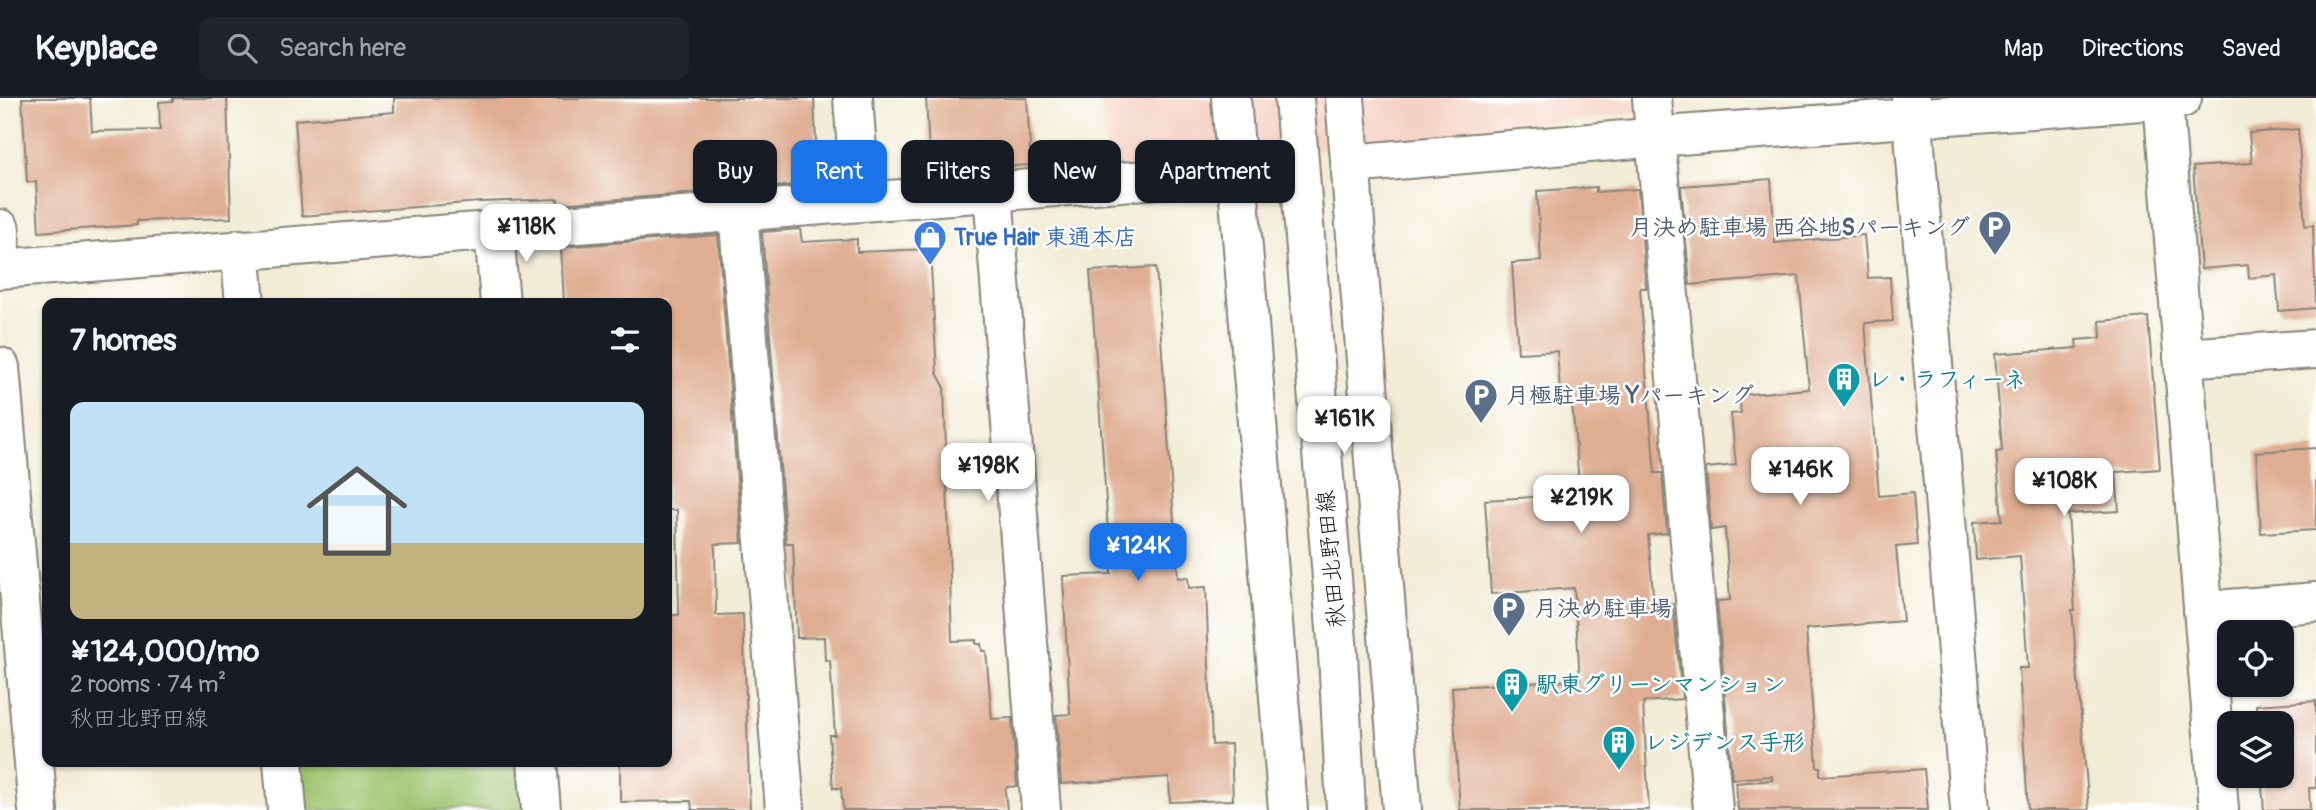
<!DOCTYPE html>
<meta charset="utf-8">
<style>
:root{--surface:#171b24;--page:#20242c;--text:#f1f3f6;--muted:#9ea1a6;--line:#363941;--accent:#1a73e8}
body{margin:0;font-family:Pangolin,"Klee One",sans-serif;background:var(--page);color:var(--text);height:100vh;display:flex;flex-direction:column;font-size:26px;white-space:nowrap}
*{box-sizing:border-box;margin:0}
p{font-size:23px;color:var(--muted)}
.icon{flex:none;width:38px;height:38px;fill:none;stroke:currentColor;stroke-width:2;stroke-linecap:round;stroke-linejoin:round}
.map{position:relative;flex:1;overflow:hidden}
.drawer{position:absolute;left:42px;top:200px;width:630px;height:469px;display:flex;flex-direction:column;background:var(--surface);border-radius:14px;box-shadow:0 2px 5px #0004}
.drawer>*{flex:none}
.hud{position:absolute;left:693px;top:42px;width:665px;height:63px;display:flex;gap:14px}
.buttons{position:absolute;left:2217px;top:522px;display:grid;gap:14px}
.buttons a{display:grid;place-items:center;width:77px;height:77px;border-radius:14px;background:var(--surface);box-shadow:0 2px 5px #0004;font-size:35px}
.price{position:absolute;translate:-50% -60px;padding:0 16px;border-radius:14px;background:#fff;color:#222;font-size:23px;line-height:46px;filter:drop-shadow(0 2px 4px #0008)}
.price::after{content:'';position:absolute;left:50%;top:42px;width:21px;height:16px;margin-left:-10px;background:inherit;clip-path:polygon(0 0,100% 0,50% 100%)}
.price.selected{background:var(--accent);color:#fff}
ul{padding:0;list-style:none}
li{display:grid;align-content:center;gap:14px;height:371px;padding:0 28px}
li span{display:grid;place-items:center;height:217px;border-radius:14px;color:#555}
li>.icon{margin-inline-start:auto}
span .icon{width:126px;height:126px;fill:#fffc;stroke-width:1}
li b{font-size:30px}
h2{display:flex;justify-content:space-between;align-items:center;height:84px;padding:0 28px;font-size:30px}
.tag{padding:0 24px;border-radius:14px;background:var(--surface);box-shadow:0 2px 5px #0004;font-size:24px;line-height:63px}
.tag.selected{background:var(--accent);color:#fff}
header{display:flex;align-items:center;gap:42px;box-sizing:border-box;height:98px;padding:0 35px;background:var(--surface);border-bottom:2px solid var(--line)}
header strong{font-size:33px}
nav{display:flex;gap:38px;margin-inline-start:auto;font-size:24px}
.search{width:490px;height:63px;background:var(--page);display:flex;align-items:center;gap:18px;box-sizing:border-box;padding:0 24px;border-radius:14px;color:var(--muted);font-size:26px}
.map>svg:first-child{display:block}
.built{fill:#f6d2c4}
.green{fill:#9cc26c;stroke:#5c6f44;stroke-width:2}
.building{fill:#dfad91}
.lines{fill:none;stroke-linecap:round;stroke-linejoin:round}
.minor-casing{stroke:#868479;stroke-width:42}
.highway-casing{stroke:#868479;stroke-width:42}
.minor{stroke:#fff;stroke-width:38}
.highway{stroke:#fff;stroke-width:38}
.labels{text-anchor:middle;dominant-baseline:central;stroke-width:5;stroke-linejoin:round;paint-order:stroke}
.service-label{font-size:23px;font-weight:bold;fill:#4e5e75;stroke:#fff;text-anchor:start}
.shop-label{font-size:23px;font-weight:bold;fill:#366cbe;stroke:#fff;text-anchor:start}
.culture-label{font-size:23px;font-weight:bold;fill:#0d838f;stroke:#fff;text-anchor:start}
.street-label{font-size:23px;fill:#1c1c1c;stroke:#fff}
</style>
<header>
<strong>Keyplace</strong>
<div class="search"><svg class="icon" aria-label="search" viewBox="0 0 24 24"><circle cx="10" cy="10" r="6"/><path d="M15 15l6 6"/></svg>Search here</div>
<nav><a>Map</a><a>Directions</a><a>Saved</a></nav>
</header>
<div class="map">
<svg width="2316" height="712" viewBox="0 0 2316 712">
<rect width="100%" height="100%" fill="#fff"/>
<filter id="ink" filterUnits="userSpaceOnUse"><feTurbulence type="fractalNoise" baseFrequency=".0143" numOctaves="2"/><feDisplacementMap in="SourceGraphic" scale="14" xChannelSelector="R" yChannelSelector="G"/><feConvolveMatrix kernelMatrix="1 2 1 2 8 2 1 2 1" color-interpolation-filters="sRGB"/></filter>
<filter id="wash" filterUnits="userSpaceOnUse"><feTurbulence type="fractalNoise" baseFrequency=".00686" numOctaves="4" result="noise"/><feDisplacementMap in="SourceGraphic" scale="28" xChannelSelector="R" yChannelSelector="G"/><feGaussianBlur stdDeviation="1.57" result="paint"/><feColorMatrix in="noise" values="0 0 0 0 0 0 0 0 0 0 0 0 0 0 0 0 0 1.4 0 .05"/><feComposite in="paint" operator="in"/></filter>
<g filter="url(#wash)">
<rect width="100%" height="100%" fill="#f1ecd6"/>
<path class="built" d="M1100 0H1663L1664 12 1110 76Z"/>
<path class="green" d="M298 663H524L527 712H301Z"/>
<g id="blocks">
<path class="building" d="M22 0H90L92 33 160 32 159 4 173 3V0H227L231 120 137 123V127L39 134 36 84H27Z
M394 0H814L817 65 795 66 797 87 558 106V101L480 104 302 118 295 22 394 14Z
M926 0H1027L1031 67 930 72Z
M2298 31 2305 128 2313 127 2316 210 2279 213 2276 177 2249 180 2248 167 2201 171 2193 69 2252 65 2249 35Z
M1771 81 1775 145 1864 137 1868 180 1890 179 1893 223 1865 225 1879 398 1913 395 1917 447 1896 449 1903 523 1806 531 1817 669H1820V678L1924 671 1928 712H1738L1736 685 1772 682V678L1732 681 1717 503 1730 502 1725 430 1711 432 1706 370 1736 367 1731 316 1741 315 1739 297 1809 291 1799 178 1690 187 1681 88Z
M1596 89V94L1638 91 1646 190H1640L1646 272 1655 375H1662L1667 435 1648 437 1654 507 1673 506 1682 601 1643 604 1649 712H1460L1452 589 1580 582 1574 490 1491 496 1485 402 1580 396 1572 305 1561 306 1557 253 1518 255 1512 165 1541 163 1537 93Z
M800 131 802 144 857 141V154L930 151 937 275 944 288 952 543 976 542V546H981L982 553H986L992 621 1012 620 1017 688 1007 689 1005 693 1007 712H843L841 690H833L829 637H835L830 562H825L824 539 797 540 793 445H786L762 134Z
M718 137 742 445 715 446 716 517 743 516 750 712H692L691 703 620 704V663H667V517H679L677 412H667V205H564L561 149Z
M1156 169 1178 480 1188 479 1189 490 1206 489 1212 647 1231 646 1233 702 1170 704 1169 679 1061 686 1056 617 1070 616 1063 478 1111 476 1090 173Z
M2148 219 2160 371 2116 374 2119 413 2068 416 2075 512H2072L2089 712H2028L2019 570H2028L2020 458 1976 462 1974 424 2002 422 1996 354 2002 353 1995 256 2077 250 2076 242 2101 240 2100 223Z
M2316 350V432L2261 435 2256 354Z
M2316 603V690H2309L2310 712H2264L2261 677H2282V625H2257L2256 607Z"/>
</g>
</g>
<g filter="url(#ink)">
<use href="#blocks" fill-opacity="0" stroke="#868479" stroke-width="2"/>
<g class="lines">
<defs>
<path id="minor" d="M853 0 861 103
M1231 0 1288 712
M1345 0 1402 712
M1652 0 1713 712
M1911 0 1970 712
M2163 2 2219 712
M1351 66 1692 36 2182 0
M993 94 1041 712
M738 112 785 712
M0 131V147
M494 132 500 205
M240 151 245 205
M0 171 1236 75
M2183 260 2316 251
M0 269 38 712
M2203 513 2316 504
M283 663 287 712
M537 663 541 712"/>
<path id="highway" d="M1294 0 1338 556 1346 712"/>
</defs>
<use href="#minor" class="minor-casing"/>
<use href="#highway" class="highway-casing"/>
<use href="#minor" class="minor"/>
<use href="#highway" class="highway"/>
</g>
</g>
<defs>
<symbol id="parking-pin" viewBox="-11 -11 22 30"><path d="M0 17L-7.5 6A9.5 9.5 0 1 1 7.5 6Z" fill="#5c6f8a" stroke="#fff"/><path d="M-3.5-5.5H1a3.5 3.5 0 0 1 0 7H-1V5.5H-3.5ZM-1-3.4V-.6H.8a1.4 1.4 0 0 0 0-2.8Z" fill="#fff"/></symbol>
<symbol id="shop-pin" viewBox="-11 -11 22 30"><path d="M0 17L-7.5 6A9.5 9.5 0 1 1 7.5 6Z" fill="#3f7fe0" stroke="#fff"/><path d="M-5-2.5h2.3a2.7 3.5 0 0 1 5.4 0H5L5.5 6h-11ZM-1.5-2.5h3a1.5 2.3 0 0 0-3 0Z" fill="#fff"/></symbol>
<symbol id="building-pin" viewBox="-11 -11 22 30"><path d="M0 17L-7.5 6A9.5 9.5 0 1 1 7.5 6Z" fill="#0f9aa8" stroke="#fff"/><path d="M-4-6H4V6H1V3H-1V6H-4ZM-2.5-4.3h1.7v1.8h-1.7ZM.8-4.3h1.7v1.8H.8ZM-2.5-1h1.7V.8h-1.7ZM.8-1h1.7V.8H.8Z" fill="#fff"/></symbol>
</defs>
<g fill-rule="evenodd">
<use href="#parking-pin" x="1976" y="110" width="38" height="52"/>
<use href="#shop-pin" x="911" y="120" width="38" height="52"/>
<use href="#building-pin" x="1825" y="262" width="38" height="52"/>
<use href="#parking-pin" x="1462" y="278" width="38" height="52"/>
<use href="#parking-pin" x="1490" y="491" width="38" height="52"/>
<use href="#building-pin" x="1493" y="567" width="38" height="52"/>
<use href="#building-pin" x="1600" y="625" width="38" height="52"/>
</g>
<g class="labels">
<g class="service-label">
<text x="1970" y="129" text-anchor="end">月決め駐車場 西谷地Sパーキング</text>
<text x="1506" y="297">月極駐車場 Yパーキング</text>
<text x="1534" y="510">月決め駐車場</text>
</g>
<g class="shop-label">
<text x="954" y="139">True Hair 東通本店</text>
</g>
<g class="culture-label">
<text x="1868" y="281">レ・ラフィーネ</text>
<text x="1536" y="586">駅東グリーンマンション</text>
<text x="1644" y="644">レジデンス手形</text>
</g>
<g class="street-label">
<text transform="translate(1331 461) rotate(-95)">秋田北野田線</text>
</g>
</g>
</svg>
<div class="buttons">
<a><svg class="icon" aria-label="locate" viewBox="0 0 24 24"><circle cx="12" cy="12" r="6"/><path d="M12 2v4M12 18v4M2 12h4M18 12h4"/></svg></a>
<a><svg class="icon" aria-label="layers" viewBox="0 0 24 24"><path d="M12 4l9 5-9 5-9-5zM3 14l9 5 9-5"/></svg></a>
</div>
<b class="price" style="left:526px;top:166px">¥118K</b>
<b class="price" style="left:1344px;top:358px">¥161K</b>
<b class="price" style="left:988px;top:405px">¥198K</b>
<b class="price" style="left:1800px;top:409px">¥146K</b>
<b class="price" style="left:2064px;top:420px">¥108K</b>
<b class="price" style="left:1581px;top:437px">¥219K</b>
<b class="price selected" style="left:1138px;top:485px">¥124K</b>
<div class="hud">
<a class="tag">Buy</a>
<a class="tag selected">Rent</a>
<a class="tag">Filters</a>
<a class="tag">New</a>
<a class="tag">Apartment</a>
</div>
<section class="drawer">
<h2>7 homes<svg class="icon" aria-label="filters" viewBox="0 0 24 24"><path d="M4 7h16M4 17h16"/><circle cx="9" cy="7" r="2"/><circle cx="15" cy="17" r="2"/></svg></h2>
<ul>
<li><span style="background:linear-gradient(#bfe0f5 65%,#c2b280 0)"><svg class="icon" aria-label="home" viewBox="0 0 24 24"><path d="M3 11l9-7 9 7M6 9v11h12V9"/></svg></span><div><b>¥124,000/mo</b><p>2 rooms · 74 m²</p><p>秋田北野田線</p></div></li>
</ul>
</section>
</div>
